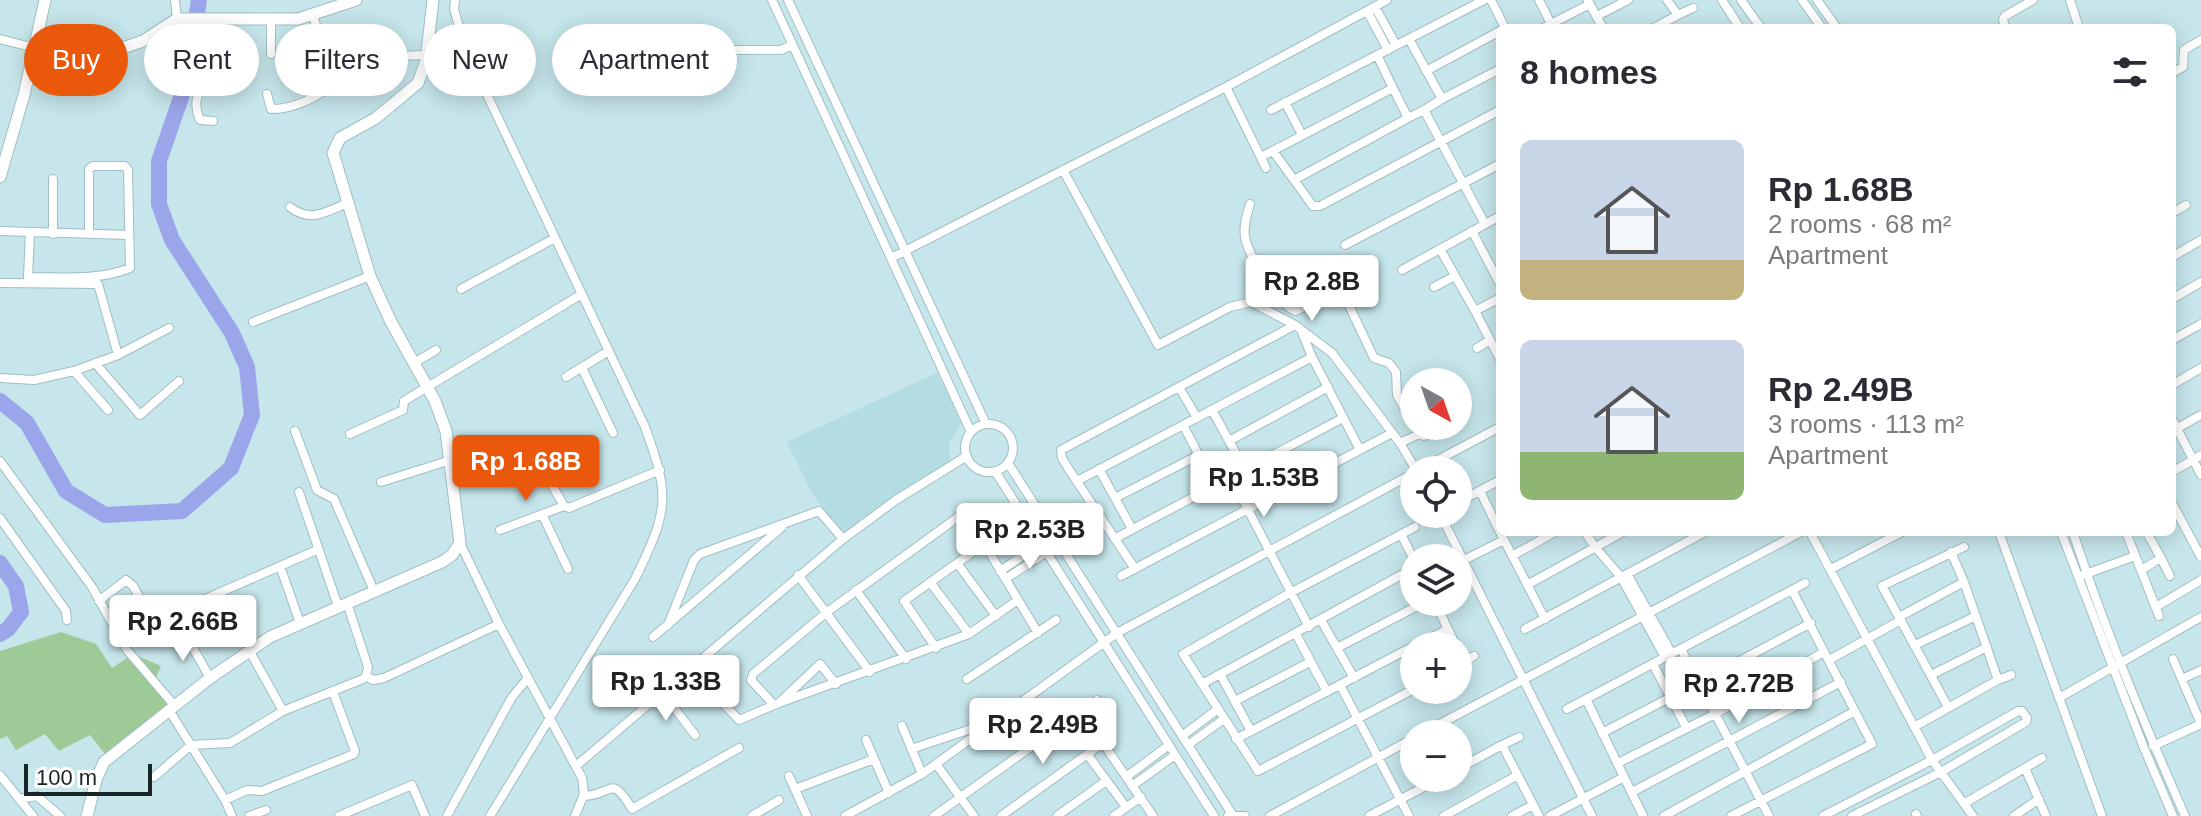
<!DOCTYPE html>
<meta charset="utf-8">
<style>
:root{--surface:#fff;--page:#f2f2f3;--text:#2b2b33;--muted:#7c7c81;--accent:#ea580c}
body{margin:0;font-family:Helvetica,sans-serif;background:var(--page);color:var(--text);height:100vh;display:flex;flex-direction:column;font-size:30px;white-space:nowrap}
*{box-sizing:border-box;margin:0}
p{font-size:26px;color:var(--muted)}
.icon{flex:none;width:44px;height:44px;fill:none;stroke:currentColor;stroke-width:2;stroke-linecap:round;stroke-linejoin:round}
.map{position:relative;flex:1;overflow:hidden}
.panel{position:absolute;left:1496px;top:24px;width:680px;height:512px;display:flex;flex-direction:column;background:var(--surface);border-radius:12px;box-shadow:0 4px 20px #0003}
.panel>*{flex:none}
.banner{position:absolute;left:24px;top:24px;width:760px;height:72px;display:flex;gap:16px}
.needle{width:52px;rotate:140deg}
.fabs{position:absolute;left:1400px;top:368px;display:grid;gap:16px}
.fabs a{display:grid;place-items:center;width:72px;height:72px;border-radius:50%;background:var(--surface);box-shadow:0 4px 20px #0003;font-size:40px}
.scale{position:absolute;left:24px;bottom:20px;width:128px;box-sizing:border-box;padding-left:8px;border:4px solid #182527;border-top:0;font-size:22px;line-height:28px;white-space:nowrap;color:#182527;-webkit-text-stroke:6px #fff;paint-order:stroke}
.price{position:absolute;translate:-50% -68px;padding:0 18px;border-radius:8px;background:#fff;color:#222;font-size:26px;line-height:52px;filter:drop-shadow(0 2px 4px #0008)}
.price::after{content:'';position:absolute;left:50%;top:48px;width:24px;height:18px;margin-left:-12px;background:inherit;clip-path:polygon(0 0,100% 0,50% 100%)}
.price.on{background:var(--accent);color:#fff}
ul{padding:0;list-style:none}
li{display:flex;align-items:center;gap:24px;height:200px;padding:0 24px}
li span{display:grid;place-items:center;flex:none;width:224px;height:160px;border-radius:12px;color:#555}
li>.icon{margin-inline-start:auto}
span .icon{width:96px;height:96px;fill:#fffc;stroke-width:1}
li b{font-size:34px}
h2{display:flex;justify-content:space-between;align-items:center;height:96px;padding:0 24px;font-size:34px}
.tag{padding:0 28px;border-radius:36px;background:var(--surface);box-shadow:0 4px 20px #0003;font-size:28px;line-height:72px}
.tag.on{background:var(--accent);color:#fff}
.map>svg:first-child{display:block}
.built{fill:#b3dce3}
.green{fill:#9dca96}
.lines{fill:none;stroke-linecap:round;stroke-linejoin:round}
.river{stroke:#9aa5ea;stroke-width:16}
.street-casing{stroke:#9fbec4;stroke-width:10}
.secondary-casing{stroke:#9fbec4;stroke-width:13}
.street{stroke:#fff;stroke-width:8}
.secondary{stroke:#fff;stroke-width:11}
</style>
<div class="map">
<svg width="2201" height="816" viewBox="0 0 2201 816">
<rect width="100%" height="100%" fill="#c6e6eb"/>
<path class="built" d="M937 373 963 421 949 443 950 461 844 537 812 493 787 442Z"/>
<path class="green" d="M61 632 96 644 112 668 133 654 161 666 153 684 172 706 106 755 90 735 59 751 45 734 16 750 7 736 0 739V651Z"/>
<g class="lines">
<path class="river" d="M0 401 27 423 66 491 105 515 182 511 231 468 252 415 247 367 232 333 172 240 159 204V161L186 83 199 0
M0 563 16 586 21 612 8 629 0 634"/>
<defs>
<path id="street" d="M175 0 177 19
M455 0 454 9 468 57
M772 0 971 432
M788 0 986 424
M1491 0 1505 28
M1539 0 1553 28
M1667 0 1678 15 1693 8
M1722 0 1740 28
M1741 0 1761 28
M1802 0 1822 28
M1817 0 1837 28
M2070 0 2079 28
M1588 1 1603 28
M1375 7 1396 45
M1367 11 1388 50
M313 15 333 85
M1597 16 1628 0
M1543 28 1590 4
M1654 28 1678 15
M2005 28 2003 19 2005 16 2033 0
M0 39 35 48
M1409 39 1442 99 1424 110
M271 54V20
M1377 55 1393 88
M427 58C442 54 460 47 471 61L645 427C671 498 668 511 635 579L490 816
M691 67 717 50H781L792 45
M1426 71 1500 31
M2172 73 2183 67 2184 50 2201 40
M1226 87 1266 168
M267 94 271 109C309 110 339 77 372 63 390 56 408 55 427 55
M1442 99 1500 69
M1285 102 1302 135
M1271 110 1484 0
M1408 118 1424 110 1485 224
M213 121 200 120C188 92 209 84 213 60 215 47 214 34 214 21
M1273 151 1310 202 1313 206H1320L1500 110
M1261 157 1393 88 1408 118 1294 180
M1063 170 1158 345 1230 307 1251 302 1295 325 1332 353 1400 443 1416 470
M1250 204C1247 214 1243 226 1245 237 1248 255 1279 307 1296 311L1332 293 1339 292 1344 295 1374 358 1389 363 1396 372 1397 395 1414 425
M290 207C310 223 326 212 347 203
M2172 213 2186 205
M0 231 129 235
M1472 231 1500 284
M30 233 28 277C62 277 98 281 130 268L128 170 125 166H93L89 169V234
M53 234V179
M1345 245 1500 164
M1440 249 1475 311
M2172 257 2201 240
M891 258 1226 87 1387 0
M1402 270 1500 216
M0 283 98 284 118 355
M1434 287 1455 276
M461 289 555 238
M1500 298 1475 311 1500 359
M2172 299 2201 282
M1251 302 1268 283
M253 322 370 276
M1301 330 1312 357 1360 450
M2172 340 2201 324
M1477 348 1490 340
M95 363 140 415 179 381
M414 363 436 350
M582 368 613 433
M566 377 607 352
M0 378 34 380 74 371
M2172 385 2201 368
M1179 387 1197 418
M108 410 74 371 118 355 169 328
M1212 410 1245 470
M2172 419 2201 475
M965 448a24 24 0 1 1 48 0a24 24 0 1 1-48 0Z
M1183 425 1215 486
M295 431 317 490 334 499 374 591
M2172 431 2201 415
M350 434 403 410 404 401 582 294
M1229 441 1328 387
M1400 443 1419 434 1424 436 1444 426
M0 461 92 587 127 650 174 705
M1008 463 1232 814
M540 464 564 506 569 508 660 470
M1099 469 1132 529
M1419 470 1500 427
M995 471 1214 816
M2172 472 2201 455
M1231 477 1309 627
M1077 481 1312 357
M381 482 451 460
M1480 491 1500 532
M299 492 338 606
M1115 498 1199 455
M1466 498 1500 480
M2172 503 2201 557
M542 514 568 569
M1440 514 1592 816
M0 518 66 611 67 620
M500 530 564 506
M1500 532 1545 619
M1585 532 1595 547 1621 577 1665 657
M1810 532 1932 760 1973 816
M1999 532 2102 816
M2061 532 2144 748 2173 816
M2073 532C2104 628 2144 723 2185 816
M2126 532 2159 616
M1401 534 1414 560
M1055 536 1095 509
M1116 538 1343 418
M460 543 499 624 582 778 584 794 575 816
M1060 544 1102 518
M1512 556 1555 532
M2161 558 2170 576
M957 563 996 616
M1458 563 1504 540
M280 566 300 623
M1135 569 1068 468 1062 458 1061 450 1295 325
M1831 569 1902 532
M2141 570 2161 558 2147 533
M1000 571 1041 544
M1627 574 1672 654
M798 575 870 672
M2083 575 2135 556
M1121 576 1392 433
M1005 579 1047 552
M930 582 969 634
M1527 585 1623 532
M856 590 906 659
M1792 590 1805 583
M99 601 126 580 133 586 153 622 319 549
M1435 602 1456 646
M2156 607 2201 580
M1899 617 1964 582
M1321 620 1354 678
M668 625 694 560 700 554 819 511 843 539
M1525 629 1705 532
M184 632 210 678
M1296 634 1327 692
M653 637 782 527
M1915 645 1976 616
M1414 646 1448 629
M936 648 904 601 984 544
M1337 648 1425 602
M1681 649 1769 816
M249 650 283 711 363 679 366 676 368 667 347 603
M2173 659 2201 724
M1829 660 1901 620
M1653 664 1686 727
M1458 665 1474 656
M689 668 739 720 779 703 969 634 1018 600
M1220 674 1251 731
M1931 675 1987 647
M366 676 373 680 384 678 499 624
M967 679 1056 620
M2182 679 2201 670
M1998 680 2011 675
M1698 683 1811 623
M1202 684 1414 568
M1340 685 1409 816
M1414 689 1258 771 1183 654 1290 593 1415 527
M662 692 695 735
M2059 698 2201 617
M781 701 820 664 836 684
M1235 701 1310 662
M774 705 751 680 753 674 827 612 961 515H967L1038 633
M1948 707 1882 586 1964 547
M1567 709 1586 699
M169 710 225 800 232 816
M1081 711 1153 816
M902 726 922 774
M1914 727 1998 680 1964 582 1951 552
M1602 733 1671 697
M1421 734 1801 532
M1182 736 1218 709
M1236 739 1414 646
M866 740 889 793
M1188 745 1224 719
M1502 745 1519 737
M2153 746 2201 724
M911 749 986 724
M1087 754 1126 807
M1618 763 1715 714 1824 652
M936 764 974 816
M576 766 843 539 896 500 967 456
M2025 768 2046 816
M1458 769 1502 745 1539 816
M0 775 33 816
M789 776 807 816
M154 777 191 745 230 743 283 711
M1126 777 1169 745
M1132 786 1175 755
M795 789 874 759
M1632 792 1841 682
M583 796C612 796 610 772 632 809L739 748
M24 798 37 796 60 816
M225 800 247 790 262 791 354 754 355 751 333 692
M1965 803 2042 758
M1916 814 1917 816
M249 816 266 810
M339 816 412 785 425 816
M447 816 512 697 528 678
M752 816 779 800
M845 816 922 774 1117 633 1414 473
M934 816 1097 700
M1001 816 1103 743
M1057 816 1106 781
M1114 816 1141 797
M1228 816H1245
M1270 816 1414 738
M1369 816 1441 778
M1444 816 1518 775
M1512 816 1533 805
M1550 816 1624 777
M1643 816 1586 699 1792 590 1872 744 1731 816
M1664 816 1855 711
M1823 816 1932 760 2018 711H2022L2027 718 2026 722 1941 772 1852 816
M2014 816 2039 799"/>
<path id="secondary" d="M35 48 74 53 117 50 143 41 177 19H298L356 0
M0 177 24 95 45 0
M87 816 96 780 104 762 210 678 270 637 442 562 452 555 460 543 446 431 435 401 391 322 370 276 333 153 340 138 376 118 418 83 426 61 433 0"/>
</defs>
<use href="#street" class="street-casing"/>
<use href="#secondary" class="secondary-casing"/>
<use href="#street" class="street"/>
<use href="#secondary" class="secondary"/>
</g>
</svg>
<div class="fabs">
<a><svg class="needle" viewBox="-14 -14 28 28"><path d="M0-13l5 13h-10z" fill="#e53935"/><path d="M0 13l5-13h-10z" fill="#7c7c81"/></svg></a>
<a><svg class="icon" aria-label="locate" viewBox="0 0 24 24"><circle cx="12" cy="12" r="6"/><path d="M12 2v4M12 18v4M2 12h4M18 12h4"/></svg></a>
<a><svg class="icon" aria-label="layers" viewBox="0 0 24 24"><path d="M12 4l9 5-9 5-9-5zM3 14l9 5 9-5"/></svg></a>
<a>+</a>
<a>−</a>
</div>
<div class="scale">100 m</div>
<b class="price" style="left:1312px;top:323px">Rp 2.8B</b>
<b class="price on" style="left:526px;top:503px">Rp 1.68B</b>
<b class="price" style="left:1264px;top:519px">Rp 1.53B</b>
<b class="price" style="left:1030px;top:571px">Rp 2.53B</b>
<b class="price" style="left:183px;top:663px">Rp 2.66B</b>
<b class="price" style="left:666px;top:723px">Rp 1.33B</b>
<b class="price" style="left:1739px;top:725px">Rp 2.72B</b>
<b class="price" style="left:1043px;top:766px">Rp 2.49B</b>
<div class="banner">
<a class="tag on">Buy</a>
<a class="tag">Rent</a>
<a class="tag">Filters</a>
<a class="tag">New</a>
<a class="tag">Apartment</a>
</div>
<section class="panel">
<h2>8 homes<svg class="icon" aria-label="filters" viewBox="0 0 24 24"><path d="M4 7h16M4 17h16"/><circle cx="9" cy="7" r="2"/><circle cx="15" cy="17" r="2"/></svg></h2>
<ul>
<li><span style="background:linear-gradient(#c9d6e8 75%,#c2b280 0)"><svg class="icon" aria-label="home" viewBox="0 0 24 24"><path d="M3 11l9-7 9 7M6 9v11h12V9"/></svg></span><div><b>Rp 1.68B</b><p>2 rooms · 68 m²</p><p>Apartment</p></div></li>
<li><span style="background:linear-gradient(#c9d6e8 70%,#8fb573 0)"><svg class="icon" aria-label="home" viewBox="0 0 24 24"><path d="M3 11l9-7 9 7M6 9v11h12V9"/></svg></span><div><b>Rp 2.49B</b><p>3 rooms · 113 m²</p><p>Apartment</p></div></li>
</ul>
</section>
</div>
